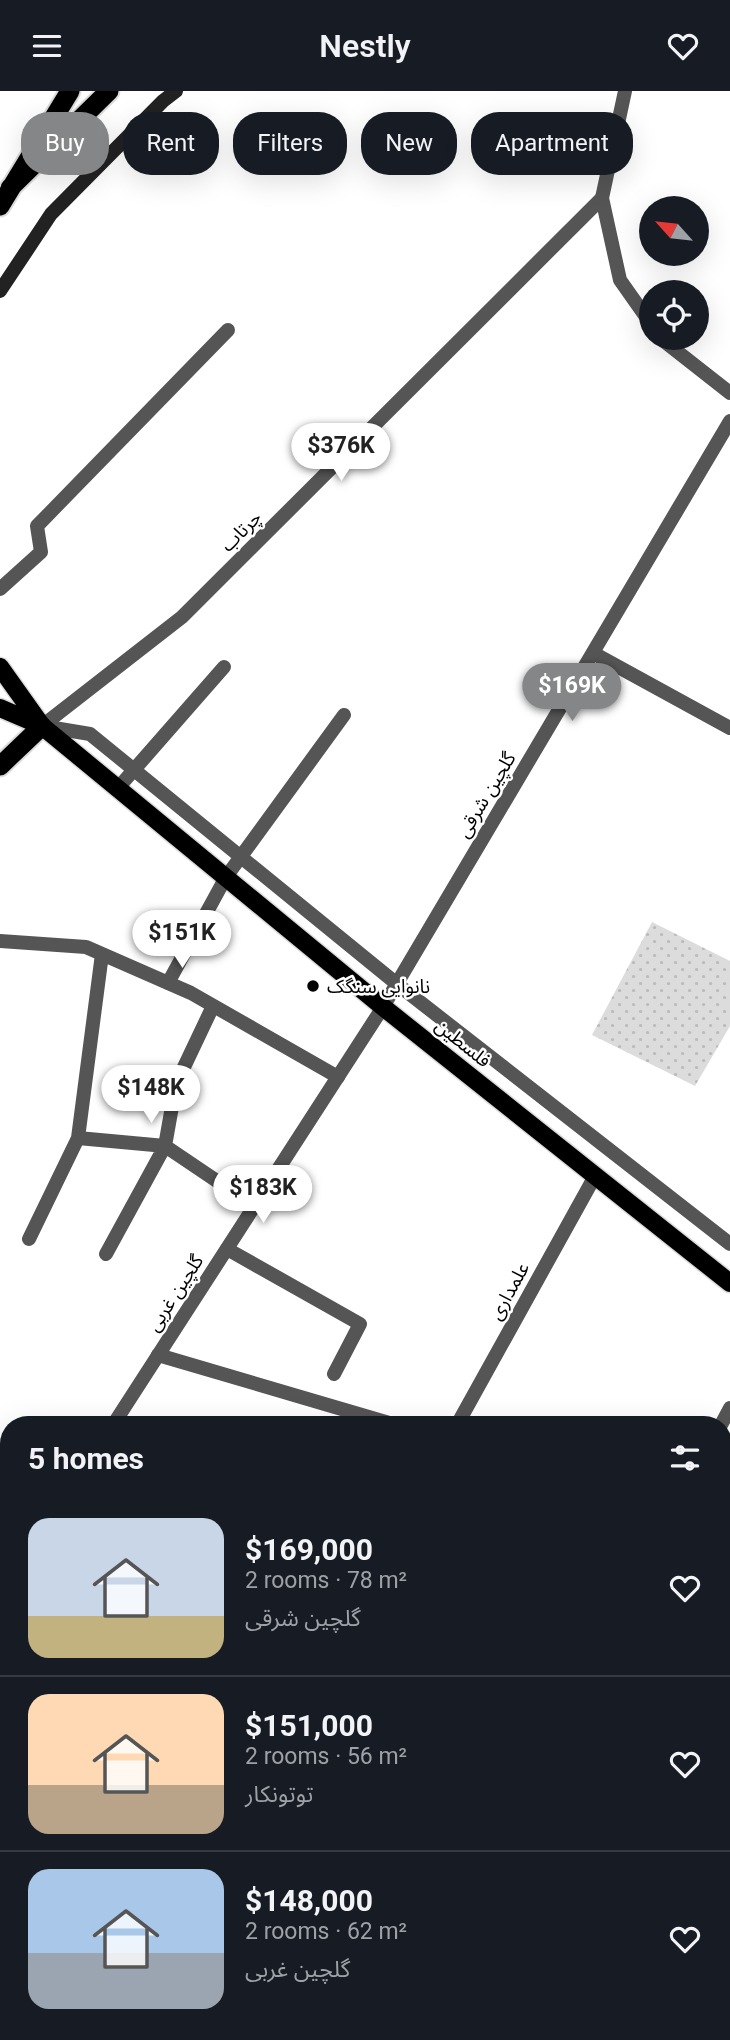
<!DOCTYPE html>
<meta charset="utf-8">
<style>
:root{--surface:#171b24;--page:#20242c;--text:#f1f3f6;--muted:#9ea1a6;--line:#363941;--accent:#858687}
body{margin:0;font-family:Roboto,"Noto Sans Arabic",sans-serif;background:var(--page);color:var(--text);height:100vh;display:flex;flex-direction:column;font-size:26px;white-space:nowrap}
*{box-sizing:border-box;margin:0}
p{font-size:23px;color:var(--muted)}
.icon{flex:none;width:38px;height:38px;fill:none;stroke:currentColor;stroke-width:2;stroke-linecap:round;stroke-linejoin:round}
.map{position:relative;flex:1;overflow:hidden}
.side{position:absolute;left:0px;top:1325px;width:732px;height:625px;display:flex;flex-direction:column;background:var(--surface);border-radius:28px 28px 0 0;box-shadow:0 7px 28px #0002}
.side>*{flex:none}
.guide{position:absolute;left:21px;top:21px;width:690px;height:63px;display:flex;gap:14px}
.needle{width:46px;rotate:297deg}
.controls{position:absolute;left:639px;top:105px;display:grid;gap:14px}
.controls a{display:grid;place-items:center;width:70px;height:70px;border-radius:50%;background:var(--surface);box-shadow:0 7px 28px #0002;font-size:35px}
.price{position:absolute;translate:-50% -60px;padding:0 16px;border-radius:24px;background:#fff;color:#222;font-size:23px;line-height:46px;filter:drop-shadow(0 2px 4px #0008)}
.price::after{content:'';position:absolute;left:50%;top:42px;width:21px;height:16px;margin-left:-10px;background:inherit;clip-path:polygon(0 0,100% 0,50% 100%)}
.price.selected{background:var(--accent);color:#fff}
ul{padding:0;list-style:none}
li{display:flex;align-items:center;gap:21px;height:175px;padding:0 28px}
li+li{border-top:2px solid var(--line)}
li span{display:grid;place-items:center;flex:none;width:196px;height:140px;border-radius:21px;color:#555}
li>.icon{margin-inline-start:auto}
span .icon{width:84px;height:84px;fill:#fffc;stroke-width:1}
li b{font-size:30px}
h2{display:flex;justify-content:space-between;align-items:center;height:84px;padding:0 28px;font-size:30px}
.tag{padding:0 24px;border-radius:28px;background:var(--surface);box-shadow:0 7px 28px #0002;font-size:24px;line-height:63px}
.tag.selected{background:var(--accent);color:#fff}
header{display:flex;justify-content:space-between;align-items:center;height:91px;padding:0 28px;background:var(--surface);font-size:32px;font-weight:600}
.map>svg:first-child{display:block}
.grass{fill:url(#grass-dots)}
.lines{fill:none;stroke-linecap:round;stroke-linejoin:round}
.primary-casing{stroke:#dbdbdb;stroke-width:21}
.trunk-casing{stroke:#dbdbdb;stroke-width:23}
.service{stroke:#555;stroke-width:14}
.minor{stroke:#555;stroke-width:14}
.tertiary{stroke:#555;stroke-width:14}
.secondary{stroke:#222;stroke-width:14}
.primary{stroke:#000;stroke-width:18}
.trunk{stroke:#000;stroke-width:19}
.poi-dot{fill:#000;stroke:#fff;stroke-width:2.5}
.labels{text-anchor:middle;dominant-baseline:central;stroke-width:5;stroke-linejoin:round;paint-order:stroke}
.street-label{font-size:19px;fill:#000;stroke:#fff}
.poi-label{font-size:19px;fill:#000;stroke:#fff;text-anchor:start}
</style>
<header><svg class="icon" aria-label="menu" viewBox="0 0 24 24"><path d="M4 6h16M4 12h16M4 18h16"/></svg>Nestly<svg class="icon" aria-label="heart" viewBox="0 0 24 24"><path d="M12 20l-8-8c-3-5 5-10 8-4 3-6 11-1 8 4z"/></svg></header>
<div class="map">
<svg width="730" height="1949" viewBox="0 0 730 1949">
<defs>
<pattern id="grass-dots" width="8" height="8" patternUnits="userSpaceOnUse" patternTransform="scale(1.75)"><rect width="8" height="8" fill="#dcdcdc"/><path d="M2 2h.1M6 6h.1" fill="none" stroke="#bbb" stroke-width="1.8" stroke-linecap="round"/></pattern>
</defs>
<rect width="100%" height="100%" fill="#fff"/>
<path class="grass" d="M652 831 730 870V935L695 995 592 944Z"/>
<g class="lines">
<defs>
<path id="primary" d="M0 576 42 635 383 916 730 1192
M0 617 42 635"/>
<path id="trunk" d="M10 97 109 0
M0 115 70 0
M0 675 42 635"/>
</defs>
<use href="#primary" class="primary-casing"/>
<use href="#trunk" class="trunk-casing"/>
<path class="service" d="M0 498 41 461 37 435 228 239
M593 562 730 637
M42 635 90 643 397 893 730 1153
M118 697 224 576
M226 786 344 624
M158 1264 396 1334
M457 1334 595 1085
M721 1334 730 1317
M723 1474 730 1476
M723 1667 730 1669
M723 1774 730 1775
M312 1949 313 1941
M378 1949 380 1941"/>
<path class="minor" d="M42 635 182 526 602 107
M0 850 86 856 191 902 338 986
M168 892 226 786
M78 1047 165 1055 254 1115
M29 1148 78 1047 102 863
M227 1158 360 1233 334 1283
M106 1163 165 1055 176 993 213 915
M0 1372 9 1377
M0 1691 9 1696"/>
<path class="tertiary" d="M625 0 602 107 620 189 651 233
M660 247 730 302
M113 1334 383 916 730 330
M0 1483 9 1472"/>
<path class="secondary" d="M0 200 51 123 163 10 176 0"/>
<use href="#primary" class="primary"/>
<use href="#trunk" class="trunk"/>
</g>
<circle class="poi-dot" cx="313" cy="895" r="7"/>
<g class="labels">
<g class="street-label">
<text transform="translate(241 440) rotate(-45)">چرتاب</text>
<text transform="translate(486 704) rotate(-59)">گلچین شرقی</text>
<text transform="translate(463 952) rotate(39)">فلسطین</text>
<text transform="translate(509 1200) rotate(-61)">علمداری</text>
<text transform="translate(175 1202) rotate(-57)">گلچین غربی</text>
</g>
<g class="poi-label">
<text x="327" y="895">نانوایی سنگک</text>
</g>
</g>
</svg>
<div class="controls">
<a><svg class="needle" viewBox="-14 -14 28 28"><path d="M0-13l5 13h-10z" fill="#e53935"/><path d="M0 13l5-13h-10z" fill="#9ea1a6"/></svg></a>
<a><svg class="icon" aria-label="locate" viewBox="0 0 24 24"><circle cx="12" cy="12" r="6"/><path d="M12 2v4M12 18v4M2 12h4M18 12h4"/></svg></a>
</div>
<b class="price" style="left:341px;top:392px">$376K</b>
<b class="price selected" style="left:572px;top:632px">$169K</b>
<b class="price" style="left:182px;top:879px">$151K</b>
<b class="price" style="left:151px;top:1034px">$148K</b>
<b class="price" style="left:263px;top:1134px">$183K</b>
<div class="guide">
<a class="tag selected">Buy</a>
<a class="tag">Rent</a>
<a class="tag">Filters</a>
<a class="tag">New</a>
<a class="tag">Apartment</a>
</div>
<section class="side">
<h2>5 homes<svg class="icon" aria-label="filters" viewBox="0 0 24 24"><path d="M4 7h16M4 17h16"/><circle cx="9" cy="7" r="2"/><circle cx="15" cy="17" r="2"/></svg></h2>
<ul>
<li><span style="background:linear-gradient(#c9d6e8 70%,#c2b280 0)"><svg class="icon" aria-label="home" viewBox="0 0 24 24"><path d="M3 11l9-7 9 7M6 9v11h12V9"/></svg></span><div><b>$169,000</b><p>2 rooms · 78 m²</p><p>گلچین شرقی</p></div><svg class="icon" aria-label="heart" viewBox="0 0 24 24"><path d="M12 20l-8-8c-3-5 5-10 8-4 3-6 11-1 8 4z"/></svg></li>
<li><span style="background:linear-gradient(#ffd9b3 65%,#b9a48a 0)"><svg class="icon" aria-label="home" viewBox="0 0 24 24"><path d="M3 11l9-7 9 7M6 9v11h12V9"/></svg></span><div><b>$151,000</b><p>2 rooms · 56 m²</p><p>توتونکار</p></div><svg class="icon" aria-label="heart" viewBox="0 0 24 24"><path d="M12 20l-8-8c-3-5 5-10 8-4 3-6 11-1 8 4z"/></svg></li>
<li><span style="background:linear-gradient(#a9c7e8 60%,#9aa5b1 0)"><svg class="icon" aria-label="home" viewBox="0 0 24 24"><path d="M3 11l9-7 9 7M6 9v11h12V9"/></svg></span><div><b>$148,000</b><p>2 rooms · 62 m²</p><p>گلچین غربی</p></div><svg class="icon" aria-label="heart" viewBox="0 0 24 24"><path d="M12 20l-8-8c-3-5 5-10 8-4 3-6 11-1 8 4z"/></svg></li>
</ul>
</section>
</div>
